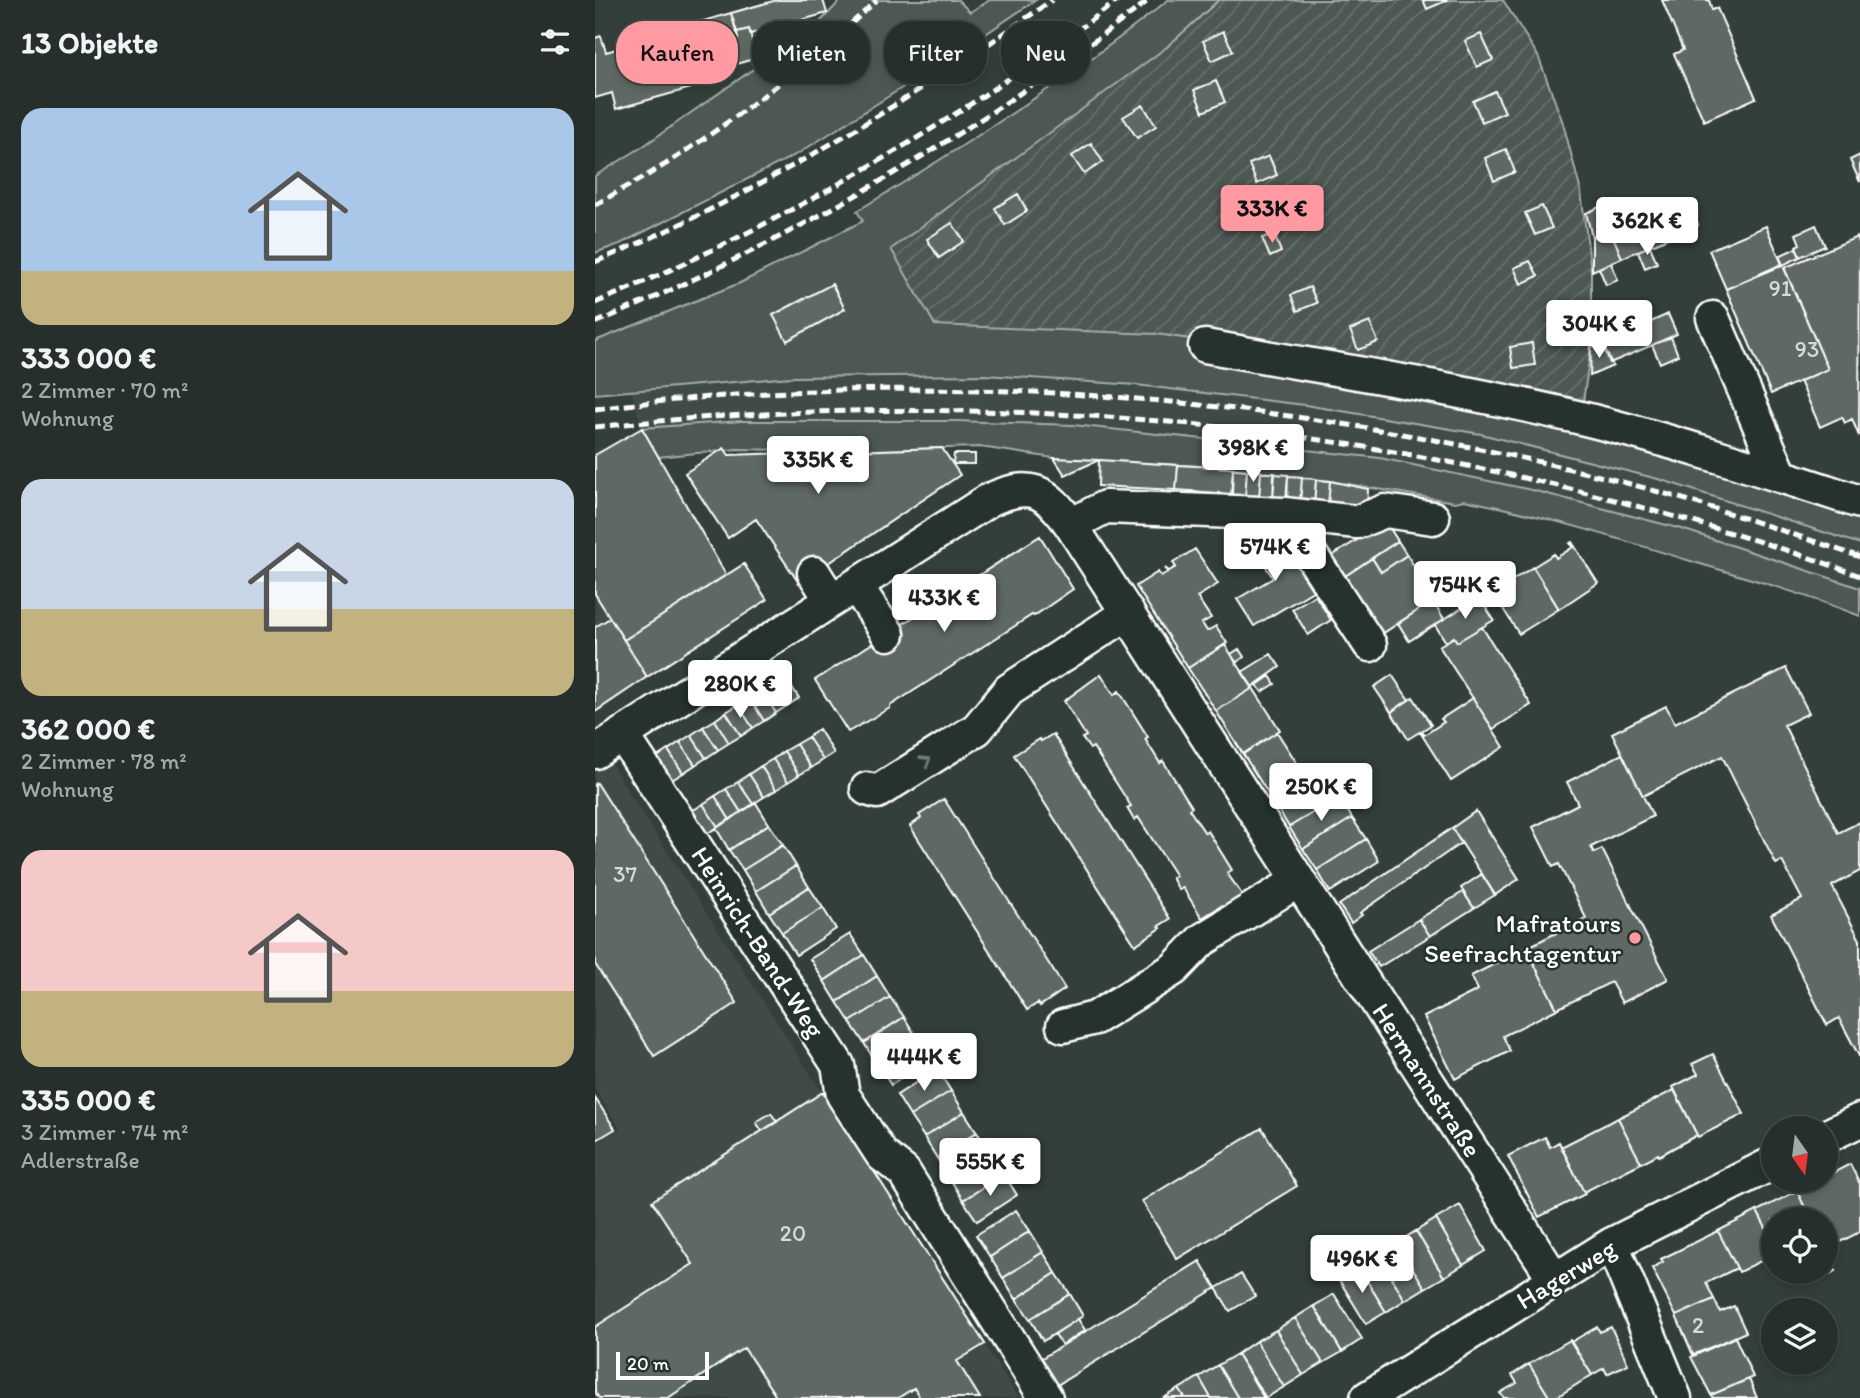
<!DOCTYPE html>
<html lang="de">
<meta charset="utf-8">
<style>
:root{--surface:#262f2c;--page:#323b38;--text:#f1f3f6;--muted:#a4a9a9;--line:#424a48;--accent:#ff9aa2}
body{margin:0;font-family:Itim,sans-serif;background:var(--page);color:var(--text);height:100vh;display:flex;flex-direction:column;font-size:26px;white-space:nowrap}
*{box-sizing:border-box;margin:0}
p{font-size:23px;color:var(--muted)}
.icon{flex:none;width:38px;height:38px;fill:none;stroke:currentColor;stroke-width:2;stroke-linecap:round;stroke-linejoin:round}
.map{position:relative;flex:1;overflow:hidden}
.side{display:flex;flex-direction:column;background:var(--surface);width:595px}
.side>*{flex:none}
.top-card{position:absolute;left:21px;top:21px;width:665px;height:63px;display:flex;gap:14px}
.needle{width:46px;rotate:166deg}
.controls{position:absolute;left:1166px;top:1116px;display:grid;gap:14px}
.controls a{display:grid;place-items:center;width:77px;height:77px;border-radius:50%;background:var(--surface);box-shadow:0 4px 10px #0003,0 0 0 2px var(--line);font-size:35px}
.scale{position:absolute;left:21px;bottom:18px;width:93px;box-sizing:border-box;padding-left:7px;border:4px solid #fff;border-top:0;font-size:19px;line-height:24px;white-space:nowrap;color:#fff;-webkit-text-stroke:5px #26332d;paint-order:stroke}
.price{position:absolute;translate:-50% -60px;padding:0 16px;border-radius:7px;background:#fff;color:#222;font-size:23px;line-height:46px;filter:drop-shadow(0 2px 4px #0008)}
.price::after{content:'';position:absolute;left:50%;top:42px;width:21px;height:16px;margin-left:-10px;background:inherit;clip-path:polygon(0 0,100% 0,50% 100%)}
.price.selected{background:var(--accent);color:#111}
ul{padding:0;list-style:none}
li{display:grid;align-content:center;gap:14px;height:371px;padding:0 21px}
li span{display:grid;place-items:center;height:217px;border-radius:21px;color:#555}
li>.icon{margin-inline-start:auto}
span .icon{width:126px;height:126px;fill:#fffc;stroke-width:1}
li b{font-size:30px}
h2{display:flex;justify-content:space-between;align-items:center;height:84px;padding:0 21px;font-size:30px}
.pill{padding:0 24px;border-radius:28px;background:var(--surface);box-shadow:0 4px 10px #0003,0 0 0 2px var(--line);font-size:24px;line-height:63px}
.pill.selected{background:var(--accent);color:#111}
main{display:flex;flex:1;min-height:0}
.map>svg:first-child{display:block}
.built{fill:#404c47}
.grass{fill:#4d5853;stroke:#a6aca9;stroke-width:2}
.garden{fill:url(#garden-furrows);stroke:#a6aca9;stroke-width:2}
.building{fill:#5f6964;stroke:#fff;stroke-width:2}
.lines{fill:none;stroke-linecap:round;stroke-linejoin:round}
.minor-casing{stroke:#fff;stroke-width:37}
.minor{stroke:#26332d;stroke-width:32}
.rail{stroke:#fff;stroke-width:5;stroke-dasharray:10 5;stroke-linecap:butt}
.oneway{stroke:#727a76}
.poi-dot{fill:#ff9aa2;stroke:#26332d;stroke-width:2.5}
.labels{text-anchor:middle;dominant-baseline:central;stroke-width:5;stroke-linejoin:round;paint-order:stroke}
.number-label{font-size:23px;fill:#d7dad8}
.poi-label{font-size:26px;fill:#fff;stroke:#26332d;text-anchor:end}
.street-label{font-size:26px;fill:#fff;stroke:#26332d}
</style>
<main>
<section class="side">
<h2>13 Objekte<svg class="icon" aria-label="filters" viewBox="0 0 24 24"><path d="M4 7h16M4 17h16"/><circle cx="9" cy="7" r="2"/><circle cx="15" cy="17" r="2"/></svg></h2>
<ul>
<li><span style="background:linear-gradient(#a9c7e8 75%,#c2b280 0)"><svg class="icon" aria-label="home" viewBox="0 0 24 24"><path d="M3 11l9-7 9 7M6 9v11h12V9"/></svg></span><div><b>333 000 €</b><p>2 Zimmer · 70 m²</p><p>Wohnung</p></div></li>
<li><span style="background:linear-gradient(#c9d6e8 60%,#c2b280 0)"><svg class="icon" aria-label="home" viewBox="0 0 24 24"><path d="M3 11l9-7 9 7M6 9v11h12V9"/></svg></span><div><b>362 000 €</b><p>2 Zimmer · 78 m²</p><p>Wohnung</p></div></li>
<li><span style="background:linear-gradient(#f6c9c9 65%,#c2b280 0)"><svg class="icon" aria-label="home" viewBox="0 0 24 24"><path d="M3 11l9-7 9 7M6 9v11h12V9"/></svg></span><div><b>335 000 €</b><p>3 Zimmer · 74 m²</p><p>Adlerstraße</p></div></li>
</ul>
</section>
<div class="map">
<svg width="1265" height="1398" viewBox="0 0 1265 1398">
<defs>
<pattern id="garden-furrows" width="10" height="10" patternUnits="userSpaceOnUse" patternTransform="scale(1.75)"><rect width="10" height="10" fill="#4d5853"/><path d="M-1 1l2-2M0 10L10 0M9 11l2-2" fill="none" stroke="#68716d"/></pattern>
</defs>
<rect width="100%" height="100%" fill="#333f3a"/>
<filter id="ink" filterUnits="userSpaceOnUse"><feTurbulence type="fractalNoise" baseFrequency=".0143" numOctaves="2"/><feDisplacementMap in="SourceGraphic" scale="14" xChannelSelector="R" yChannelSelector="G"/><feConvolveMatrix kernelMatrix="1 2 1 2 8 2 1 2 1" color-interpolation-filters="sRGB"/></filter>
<g filter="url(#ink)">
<path class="built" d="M390 375 541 385 710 405 886 434 1067 480 1265 544V588L1087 529 785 458 478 425 362 421H146L48 428 130 575 149 564 172 600 0 712V455L47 428 36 390 196 377Z
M0 736 26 780 424 1398H0V1144L25 1128 0 1089Z"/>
<path class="grass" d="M246 0H363L375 12 395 0H441L367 50 204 153 25 244 0 253V176L47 147 224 23Z
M573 0H624L572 47 562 334 608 341 870 400 1265 511V544L1067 480 886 434 710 405 541 385 390 375 196 377 0 394V341L145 283 268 221 262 211C369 146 475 79 573 0Z
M146 421H362L478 425 785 458 941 491 1087 529 1265 588V616C1212 595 1157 579 1102 563 1025 539 948 515 869 500L860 502 735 481 638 468 459 458 385 447 248 451 142 449 63 457 47 428Z"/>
<path class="garden" d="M624 0H908L943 56 968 123 986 192 996 271V347L987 409 705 355 562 334 340 325 296 249 572 47Z"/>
<path class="building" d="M182 0H228L232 13 156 34 154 29 142 32 136 13Z
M828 0H853L832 9Z
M1067 0H1114L1117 10 1122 8 1161 98 1109 121 1079 54 1088 50Z
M136 13 143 38 92 52 85 28Z
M154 29 162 58 127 68 120 44 143 38 142 32Z
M628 31 638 51 617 61 608 41Z
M81 32 96 88 21 109 17 93 0 98V38L6 36 11 52Z
M886 34 898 60 882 67 870 41Z
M621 81 630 102 608 112 599 90Z
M900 91 910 112 887 122 878 101Z
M548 105 561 126 542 138 528 117Z
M496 143 508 162 489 174 477 156Z
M911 149 920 172 899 181 890 158Z
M1265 155V182L1255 160Z
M674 156 682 175 662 184 654 164Z
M423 194 432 211 410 225 400 208Z
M1018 201 1028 224 997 237 991 213Z
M1093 202 1103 225 1027 258 1019 239 1071 217 1069 213Z
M947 206 957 228 940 235 930 213Z
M357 223 369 241 344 258 332 239Z
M1221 225 1230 246 1205 257 1201 246 1205 244 1201 234Z
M1171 226 1187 264 1131 289 1114 250Z
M1020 228 1024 237 1019 239 1027 258 997 271V237Z
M679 234 686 252 675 257 667 238Z
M1262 237 1265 244 1264 436 1257 419 1250 423 1247 417 1225 427 1205 381 1233 369 1189 268Z
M1055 246 1062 263 1050 268 1043 251Z
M1201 248 1205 257 1188 265 1184 256Z
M935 261 943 276 926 284 919 268Z
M1016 263 1023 280 1011 285 1004 268Z
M1188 265 1233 369 1176 394 1131 289Z
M237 284 250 309 192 341 178 315Z
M715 287 722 303 702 311 696 295Z
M1073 314 1082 334 1053 347 1045 327Z
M775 322 783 342 763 350 755 330Z
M1045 327 1053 347 1015 363 1007 343Z
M1076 337 1083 355 1065 363 1057 345Z
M937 343 940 365 918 368 915 347Z
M1007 343 1018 366 995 376 996 347Z
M47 428 131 575 29 640 0 594V455Z
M129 448 134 455 347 448 365 475 204 583 161 519 133 538 90 473Z
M359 454H380V464H358Z
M459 458 504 460 470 475Z
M504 460 583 465 581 490 503 486Z
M583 465 638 468 637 494 581 490Z
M638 469 652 470 650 497 636 496Z
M652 471H666L664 498 650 497Z
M666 473H680L678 499 664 498Z
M679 474 693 475 691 501 678 500Z
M693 476 707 477 705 503H692Z
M707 478 721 479 719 505 705 504Z
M721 480 735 481 733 507 719 506Z
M735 481 773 489 772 510 733 507Z
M784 526 794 527 803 541 750 576 737 556Z
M682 534 718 591 659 626 642 599 678 578 660 549Z
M445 536 478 589 439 616 437 615 295 706V708L253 732 220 680Z
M803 541 812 555 786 572 777 558Z
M977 542 1003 583 964 609 938 567 959 554 961 558 978 547 975 543Z
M600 549 623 584 602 597 616 618 607 623 612 631 621 626 632 643 593 668 541 586 563 572 566 576 573 572 570 568 574 571 581 567 578 563Z
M812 555 840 599 787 634 750 576 777 558 786 572Z
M149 564 172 600 52 677 29 640Z
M938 567 964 609 924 634 898 593 902 596 918 586 916 581Z
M720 595 736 620 713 635 697 609Z
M884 597 899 620 862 642 859 637 851 642 840 625Z
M838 601 849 619 814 641 803 623Z
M15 618 52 677 0 712V627Z
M887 627 936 705 898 729 844 646 859 637 862 642Z
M630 645 658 688 621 711 593 668Z
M644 649 649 657 641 663 636 654Z
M676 654 685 667 657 687 647 672Z
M1191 668 1214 713 1189 725 1243 833 1265 822V871L1237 886 1265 940V1058L1244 1018 1232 1025 1176 915 1207 899 1187 861 1181 864 1127 756 1048 796 1017 733 1071 706 1080 723Z
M506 674 519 695 524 691 553 737 550 739 565 763 568 761 597 807 594 809 610 833 613 831 637 870 632 873 648 896 628 909 626 906 607 918 588 888 584 890 577 878 581 876 543 817 539 820 532 808 536 806 498 747 495 749 487 738 491 736 469 701Z
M189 675 204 698 192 706 178 683Z
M797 675 814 700 796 712 779 687Z
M675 676 680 684 667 692 662 685Z
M178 683 192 706 181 713 166 690Z
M658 688 685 730 648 754 621 711Z
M166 690 181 713 169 721 155 698Z
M818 697 836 725 813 739 796 712Z
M155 698 169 721 158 728 143 705Z
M878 698 909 747 856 781 825 732 827 731 829 735 849 722 846 719Z
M143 705 158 728 146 736 131 712Z
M131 712 146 736 134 743 120 720Z
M120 720 134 743 123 750 108 727Z
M108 727 123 750 111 758 96 735Z
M224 729 239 753 228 760 213 737Z
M682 732 716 785 681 806 648 754Z
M458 734 575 919 564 926 566 928 540 945 419 755 445 739 446 741Z
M96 735 111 758 100 765 85 742Z
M213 737 228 760 216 768 201 744Z
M85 742 100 765 88 773 73 750Z
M201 744 216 768 204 775 189 751Z
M73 750 88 773 77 780 62 757Z
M189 751 204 775 193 782 178 759Z
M1027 754 1058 816 996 847 999 853 1007 849 1073 979 1027 1003 1016 982 962 1009 931 948 991 918 964 864 958 867 938 827 983 804 972 782Z
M178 759 193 782 181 790 166 766Z
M166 766 181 790 169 797 154 774Z
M154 774 169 797 158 804 143 782Z
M730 775 744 797 694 827 681 806Z
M143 782 158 804 146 812 131 789Z
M2 783 142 1003 59 1056 0 964V784Z
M131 789 146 812 135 820 120 796Z
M120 796 135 820 123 827 108 804Z
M744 797 757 818 708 849 694 827Z
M349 799 470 989 445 1006 443 1003 432 1010 315 826 326 818 324 815Z
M161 803 174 824 134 850 121 828Z
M108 804 123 827 111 834 97 811Z
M881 811 924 879 900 895 857 828Z
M757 818 771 839 722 870 708 849Z
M174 824 188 845 148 870 134 850Z
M857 828 866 843 765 913 767 915 756 923 744 905Z
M771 839 784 861 735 892 722 870Z
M188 845 201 866 161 891 148 870Z
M201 866 214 887 174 913 161 891Z
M887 874 900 895 879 908 866 888Z
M214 887 228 908 187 933 174 913Z
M868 892 879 908 835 936 824 919Z
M228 908 241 929 201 955 187 933Z
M824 919 835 936 784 967 773 951Z
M255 934 269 955 229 981 215 959Z
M931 948 962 1009 908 1036 915 1051 860 1079 829 1017 883 990 876 976Z
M269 955 282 976 242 1002 229 981Z
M282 976 295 997 255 1022 242 1002Z
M295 997 309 1017 269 1043 255 1022Z
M309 1017 322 1038 282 1064 269 1043Z
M322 1038 336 1060 296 1085 282 1064Z
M1118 1054 1149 1114 1103 1137 1078 1087 1103 1074 1097 1064Z
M342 1069 356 1091 315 1116 302 1095Z
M1079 1090 1102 1135 1064 1156 1063 1154 1046 1163 1023 1118Z
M356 1091 369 1112 329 1137 315 1116Z
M228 1092 390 1344 362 1361 385 1398H325L319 1388 303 1398H182L149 1348 73 1398H4L0 1392V1327L98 1264 57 1201Z
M0 1098 20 1129 0 1141Z
M369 1112 382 1132 342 1158 329 1137Z
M176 1113 182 1122 167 1131 161 1122Z
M1023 1118 1046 1163 989 1192 966 1147Z
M667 1128 702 1186 582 1259 547 1201Z
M382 1132 395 1153 355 1179 342 1158Z
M950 1137 955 1147 964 1142 990 1194 944 1217 913 1156Z
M395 1153 409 1174 368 1200 355 1179Z
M1255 1164 1265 1184V1232L1231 1249 1230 1220H1216L1202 1191 1221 1181H1230V1177Z
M409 1174 422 1195 382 1221 368 1200Z
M1202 1191 1216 1220H1178V1242L1162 1211Z
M865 1205 891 1251 868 1265 841 1219Z
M421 1210 435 1231 395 1257 381 1235Z
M1162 1211 1178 1242V1255L1144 1272 1123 1231Z
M841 1219 868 1265 849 1277 821 1231Z
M435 1231 448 1252 408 1278 395 1257Z
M821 1231 849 1277 830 1288 802 1243Z
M1123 1231 1142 1268 1111 1283 1119 1299 1081 1316 1057 1268 1068 1262 1066 1259Z
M802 1243 830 1288 810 1300 783 1254Z
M1230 1248 1241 1271 1225 1278 1222 1272H1230Z
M448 1252 461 1273 421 1299 408 1278Z
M783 1254 810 1300 791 1312 763 1266Z
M605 1261 621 1288 462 1385 447 1358Z
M763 1266 791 1312 771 1324 743 1278Z
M461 1273 475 1294 435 1319 421 1299Z
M646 1274 660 1296 635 1311 621 1288Z
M475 1294 488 1316 448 1341 435 1319Z
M739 1294 767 1339 747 1352 719 1306Z
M1119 1299 1125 1312 1139 1306 1151 1332 1098 1355 1081 1316Z
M719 1306 747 1352 728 1363 700 1318Z
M700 1318 728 1363 708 1375 681 1330Z
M483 1319 490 1330 467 1345 460 1334Z
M1002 1327 1005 1332 1016 1327 1033 1364 1012 1374 1009 1368 997 1375 976 1342Z
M681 1330 708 1375 689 1387 661 1341Z
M1140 1337 1158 1377 1116 1395 1096 1357Z
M975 1340 997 1375 960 1398H955L934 1364Z
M661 1341 689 1387 671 1398 642 1354Z
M642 1354 669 1398H643L623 1365Z
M934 1364 955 1398H909L905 1393 922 1383 917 1375Z
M623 1365 643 1398H616L604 1377Z
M604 1377 616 1398H590L584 1389Z
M1154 1379 1162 1398H1118L1116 1395Z
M584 1389 590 1398H569Z"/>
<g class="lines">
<defs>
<path id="minor" d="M1118 318 1186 476
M610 346C735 369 862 388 986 418 1080 441 1173 472 1265 502
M689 514 775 645
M476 525 510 507 689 514 762 522 790 511 838 518
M219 573 236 600
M261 585 293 634
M27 734 243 1065 248 1095 287 1155 309 1172 451 1398
M0 752 394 500C436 481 451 490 476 525L960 1280
M272 789 282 792 382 729 414 690 533 613
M468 1026 500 1018 579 969 607 940 703 881
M1230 1137 1265 1120
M1017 1244 1080 1398
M772 1398 1017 1244 1178 1163"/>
</defs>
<use href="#minor" class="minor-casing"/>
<use href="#minor" class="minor"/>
<path class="rail" d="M0 205C29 188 60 172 88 153 157 107 222 56 282 0
M0 262C163 195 314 101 457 0
M0 303C186 225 362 123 523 0
M0 323C198 241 384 131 554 0
M0 409C333 366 675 395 1000 475 1090 497 1177 527 1265 557
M0 427C367 389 726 415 1081 517 1143 535 1205 553 1265 576"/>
</g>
<defs><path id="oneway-chevron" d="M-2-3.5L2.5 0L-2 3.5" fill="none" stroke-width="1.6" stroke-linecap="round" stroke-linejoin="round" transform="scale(1.75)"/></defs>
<use class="oneway" href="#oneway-chevron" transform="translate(331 761) rotate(-32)"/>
</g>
<circle class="poi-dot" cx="1040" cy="938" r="7"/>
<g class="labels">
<g class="number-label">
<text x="1185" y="288">91</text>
<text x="1212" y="349">93</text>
<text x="30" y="874">37</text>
<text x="198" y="1233">20</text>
<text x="1103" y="1325">2</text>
</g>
<g class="poi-label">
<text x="1026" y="923">Mafratours<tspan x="1026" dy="30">Seefrachtagentur</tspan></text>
</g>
<g class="street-label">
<text transform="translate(163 942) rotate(57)">Heinrich-Band-Weg</text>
<text transform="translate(832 1080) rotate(57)">Hermannstraße</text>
<text transform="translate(971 1274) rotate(-31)">Hagerweg</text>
</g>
</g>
</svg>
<div class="controls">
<a><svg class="needle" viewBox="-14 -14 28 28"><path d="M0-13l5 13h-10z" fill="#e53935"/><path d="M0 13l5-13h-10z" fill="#a4a9a9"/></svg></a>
<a><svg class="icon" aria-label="locate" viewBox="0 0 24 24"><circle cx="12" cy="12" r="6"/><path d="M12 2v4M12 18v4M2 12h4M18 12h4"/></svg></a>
<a><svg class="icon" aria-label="layers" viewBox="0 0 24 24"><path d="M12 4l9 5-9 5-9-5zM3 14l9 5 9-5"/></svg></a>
</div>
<div class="scale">20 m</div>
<b class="price selected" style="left:677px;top:245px">333K €</b>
<b class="price" style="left:1052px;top:257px">362K €</b>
<b class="price" style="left:1004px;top:360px">304K €</b>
<b class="price" style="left:658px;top:484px">398K €</b>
<b class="price" style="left:223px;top:496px">335K €</b>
<b class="price" style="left:680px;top:583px">574K €</b>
<b class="price" style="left:870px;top:621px">754K €</b>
<b class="price" style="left:349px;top:634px">433K €</b>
<b class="price" style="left:145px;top:720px">280K €</b>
<b class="price" style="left:726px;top:823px">250K €</b>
<b class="price" style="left:329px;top:1093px">444K €</b>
<b class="price" style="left:395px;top:1198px">555K €</b>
<b class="price" style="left:767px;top:1295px">496K €</b>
<div class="top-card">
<a class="pill selected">Kaufen</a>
<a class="pill">Mieten</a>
<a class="pill">Filter</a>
<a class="pill">Neu</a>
</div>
</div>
</main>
